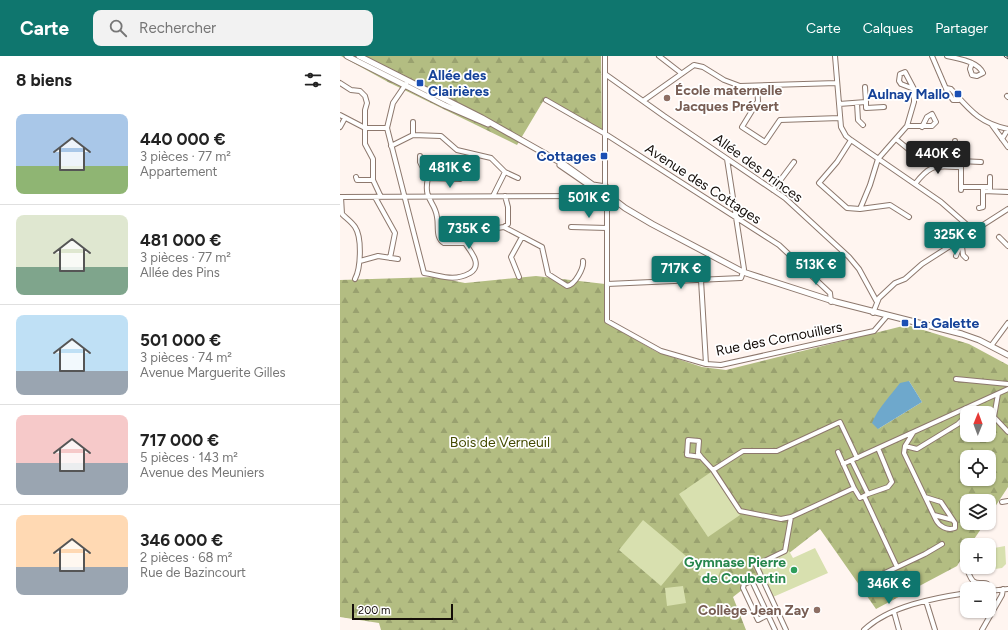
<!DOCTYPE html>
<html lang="fr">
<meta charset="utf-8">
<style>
:root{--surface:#fff;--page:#f2f2f2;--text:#222;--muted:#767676;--line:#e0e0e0;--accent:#0f766e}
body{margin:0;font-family:Figtree,sans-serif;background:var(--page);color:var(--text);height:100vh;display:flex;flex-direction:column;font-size:15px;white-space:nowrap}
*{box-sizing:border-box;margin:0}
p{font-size:13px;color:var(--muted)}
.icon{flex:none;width:22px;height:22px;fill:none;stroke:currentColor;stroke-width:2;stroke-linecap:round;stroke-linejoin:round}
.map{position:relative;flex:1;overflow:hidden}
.side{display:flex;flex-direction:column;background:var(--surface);width:340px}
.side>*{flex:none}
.needle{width:26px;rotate:1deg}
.buttons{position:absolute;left:620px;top:350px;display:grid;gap:8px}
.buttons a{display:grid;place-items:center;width:36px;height:36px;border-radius:8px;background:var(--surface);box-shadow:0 1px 3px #0004;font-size:20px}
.scale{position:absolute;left:12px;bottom:10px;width:101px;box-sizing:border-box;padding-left:4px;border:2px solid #140d09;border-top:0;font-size:11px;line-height:14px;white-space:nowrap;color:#140d09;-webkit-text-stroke:3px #fff;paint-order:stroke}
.price{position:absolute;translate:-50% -34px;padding:0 9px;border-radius:4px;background:var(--accent);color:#fff;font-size:13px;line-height:26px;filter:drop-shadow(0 1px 2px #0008)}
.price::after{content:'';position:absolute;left:50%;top:24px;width:12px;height:9px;margin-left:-6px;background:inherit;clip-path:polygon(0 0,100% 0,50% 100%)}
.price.selected{background:#222;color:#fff}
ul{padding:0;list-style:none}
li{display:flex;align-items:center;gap:12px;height:100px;padding:0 16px}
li+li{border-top:1px solid var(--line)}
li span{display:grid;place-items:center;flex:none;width:112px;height:80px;border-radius:8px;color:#555}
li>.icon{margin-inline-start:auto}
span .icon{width:48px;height:48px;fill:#fffc;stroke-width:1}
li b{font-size:17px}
h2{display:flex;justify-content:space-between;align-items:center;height:48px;padding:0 16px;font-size:17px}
header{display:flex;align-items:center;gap:24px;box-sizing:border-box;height:56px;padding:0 20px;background:var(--accent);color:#fff}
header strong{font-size:19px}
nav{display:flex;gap:22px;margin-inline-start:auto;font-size:14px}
.search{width:280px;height:36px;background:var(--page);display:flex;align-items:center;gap:10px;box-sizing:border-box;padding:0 14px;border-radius:8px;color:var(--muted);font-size:15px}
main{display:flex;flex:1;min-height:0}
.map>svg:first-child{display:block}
.forest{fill:url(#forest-firs);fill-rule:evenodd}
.pitch{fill:#d8e0af}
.water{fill:#6ea8cc}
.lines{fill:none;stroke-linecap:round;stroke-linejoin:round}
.minor-casing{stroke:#8d786d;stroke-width:6}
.major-casing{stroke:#8d786d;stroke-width:7}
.minor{stroke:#fff;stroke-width:4}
.major{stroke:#fff;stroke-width:5}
.rail-casing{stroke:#4d4541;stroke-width:2.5}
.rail{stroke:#fff;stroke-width:1;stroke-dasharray:3;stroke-linecap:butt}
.transit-dot{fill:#1a4fb4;stroke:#fff;stroke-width:1.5}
.education-dot{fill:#8d6e63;stroke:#fff;stroke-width:1.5}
.leisure-dot{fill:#2e9e5b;stroke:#fff;stroke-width:1.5}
.labels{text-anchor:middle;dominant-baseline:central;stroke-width:3.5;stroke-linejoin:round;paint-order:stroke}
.transit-label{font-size:14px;font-weight:bold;fill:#164399;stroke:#fff;text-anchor:start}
.education-label{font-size:14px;font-weight:bold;fill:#785e54;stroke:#fff;text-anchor:start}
.street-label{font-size:14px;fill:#140d09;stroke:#fff}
.park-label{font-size:14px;fill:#444b02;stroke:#fff}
.leisure-label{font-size:14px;font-weight:bold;fill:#27864d;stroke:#fff;text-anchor:end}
</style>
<header>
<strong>Carte</strong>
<div class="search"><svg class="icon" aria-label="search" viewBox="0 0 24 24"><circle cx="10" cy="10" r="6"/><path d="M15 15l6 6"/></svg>Rechercher</div>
<nav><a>Carte</a><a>Calques</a><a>Partager</a></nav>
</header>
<main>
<section class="side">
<h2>8 biens<svg class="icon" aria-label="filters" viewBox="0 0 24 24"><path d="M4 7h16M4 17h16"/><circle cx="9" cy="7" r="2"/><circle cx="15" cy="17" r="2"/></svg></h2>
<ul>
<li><span style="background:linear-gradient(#a9c7e8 65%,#8fb573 0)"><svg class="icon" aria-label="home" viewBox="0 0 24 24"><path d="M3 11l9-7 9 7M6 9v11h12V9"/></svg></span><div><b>440 000 €</b><p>3 pièces · 77 m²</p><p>Appartement</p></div></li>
<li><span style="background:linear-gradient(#dfe7d0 65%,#7fa58c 0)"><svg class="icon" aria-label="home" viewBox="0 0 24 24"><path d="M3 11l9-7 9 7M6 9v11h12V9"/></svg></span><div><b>481 000 €</b><p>3 pièces · 77 m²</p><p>Allée des Pins</p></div></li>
<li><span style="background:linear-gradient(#bfe0f5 70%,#9aa5b1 0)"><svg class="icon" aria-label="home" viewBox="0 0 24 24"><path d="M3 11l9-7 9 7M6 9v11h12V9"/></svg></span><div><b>501 000 €</b><p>3 pièces · 74 m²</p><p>Avenue Marguerite Gilles</p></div></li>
<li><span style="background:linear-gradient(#f6c9c9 60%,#9aa5b1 0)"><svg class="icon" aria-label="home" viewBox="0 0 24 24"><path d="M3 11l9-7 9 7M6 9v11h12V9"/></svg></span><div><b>717 000 €</b><p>5 pièces · 143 m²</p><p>Avenue des Meuniers</p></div></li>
<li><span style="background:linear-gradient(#ffd9b3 65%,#9aa5b1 0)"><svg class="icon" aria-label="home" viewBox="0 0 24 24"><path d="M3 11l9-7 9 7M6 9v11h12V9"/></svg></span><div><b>346 000 €</b><p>2 pièces · 68 m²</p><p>Rue de Bazincourt</p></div></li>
</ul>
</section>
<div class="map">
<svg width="668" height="574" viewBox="0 0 668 574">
<defs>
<pattern id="forest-firs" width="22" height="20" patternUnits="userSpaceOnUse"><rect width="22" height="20" fill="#b3bd82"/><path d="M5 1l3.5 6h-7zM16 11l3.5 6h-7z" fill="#99a16f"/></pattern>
</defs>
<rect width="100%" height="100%" fill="#fff5f0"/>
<path class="forest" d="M1 0H261L262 76 205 42 177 89 48 26Z
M196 220 265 228V266L317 296 362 311 386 314 567 269 629 288 668 309V431L649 460V445H627V467H645L630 489H627V494L617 510 536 553 480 473 393 541 406 574H41L39 567 0 561V224L95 221 125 227ZM569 325 582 346 538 373ZM627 357H649V379H627ZM627 401H649V423H627Z"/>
<path class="pitch" d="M371 416 400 459 368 481 339 438Z
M303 464 346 500 321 530 279 494Z
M665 490 666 508 662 512 648 514 649 493Z
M475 492 488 517 433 541 420 510 449 495 453 502Z
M365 502 383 508 376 526 358 519Z
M343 530 346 547 327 550 325 532Z"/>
<path class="water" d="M569 325 582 346 538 373 532 367C538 352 551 339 560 327Z"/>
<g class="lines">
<defs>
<path id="minor" d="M319 0 341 17
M495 0 501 71 506 80 511 84 601 146 634 175 632 183 619 192 616 200
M592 0 607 35 613 44H619
M607 0C619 3 637 5 643 17L637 20 632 19 630 13 632 7
M265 18 324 60 445 142 509 201 519 213 537 246
M0 27 11 34 20 35 25 40 27 47 25 54V88L33 103V124L41 141
M66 28 53 47 47 72 84 217C102 220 114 226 130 217 143 209 131 196 125 187
M417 30 418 45 402 71 425 86 440 64 500 62
M606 32 611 33C629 53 639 67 668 73
M667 40 668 41
M206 44 267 79 439 189 490 237 491 246
M303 45 354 9 363 11 384 24 400 30 497 27
M526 46V52L544 51
M517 47 518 64 523 69
M499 48 526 46 525 31
M0 59 25 72H47
M652 69 668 91
M567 70H592L596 66 592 58 587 61 582 71
M0 71 5 62
M73 79V66
M556 83 573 97H577
M662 83 668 73
M511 84 497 106 479 127 507 152 520 153 530 129 538 103 567 70 574 46V33L565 16 560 18 559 25 561 28 574 33
M51 90 73 79 101 80 117 94 151 102 165 116 178 122
M136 99 124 120 120 123 88 122C83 144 95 145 97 161 99 170 95 181 104 187H125L144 174 164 171 168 168V151L165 140
M80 100V106L88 122
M619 105 641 106
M621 105V134
M601 111V95
M614 111 615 85
M16 121 17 124H33
M575 128C592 106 596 111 621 111
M265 130V0
M621 131H650
M650 133V121
M433 134 454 106
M643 135 668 136
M153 140 165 116
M0 141 257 140
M1 141 2 158C6 162 12 166 15 171 22 181 21 212 15 223
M35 141 55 177 50 202
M264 142 267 149V265L321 295 366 308 381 309 534 275 546 261
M639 152 643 151V133
M520 153 550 149 569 161
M164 171 202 191 208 218 227 230C235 229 244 212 243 205
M231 171 267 172
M659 181 668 190
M622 190 623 199 626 202
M20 205 38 200 58 203
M179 221 171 201 182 181
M361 224 366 308
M267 228 401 222 404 213 387 103
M533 257 539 242 555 227 565 223 582 208 668 153
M651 290 668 267
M616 323 668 328
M658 338 654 361 668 376
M573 377 565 390 564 397 596 464C599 470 607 475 615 472V467L601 446 585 441
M565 390 577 393 618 368 627 359
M361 401 358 397 359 385 348 384 347 399 361 401 373 414 400 455 441 463 451 461 514 432 498 396
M512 405 528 438 524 440 557 511
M503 408 668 333
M373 414 403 395H437L500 366 517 402
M514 432 520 442 524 440
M528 438 548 431 552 426 538 392
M662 446 668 445
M594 459 613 464
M624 504C626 510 629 521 633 525 640 531 648 521 650 534
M530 524 585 498 602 488
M649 535 668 533
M586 545 595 574
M554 556 559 574
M435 574 412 525 404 528 403 532 418 564 437 554
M446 574 416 509 445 495 451 461
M524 574C549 550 594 542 627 537
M642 574 662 539 663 533"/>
<path id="major" d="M7 0 104 49 148 68
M19 0 142 62 225 109 253 129 266 131 272 142 285 152 312 168 403 216 496 246 622 278 639 284 668 299
M220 109 252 131 259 141H266L269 136"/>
</defs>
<use href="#minor" class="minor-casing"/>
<use href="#major" class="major-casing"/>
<use href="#minor" class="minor"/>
<use href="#major" class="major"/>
<defs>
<path id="rail" d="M665 0 668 2"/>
</defs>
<use href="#rail" class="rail-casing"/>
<use href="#rail" class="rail"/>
</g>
<g class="transit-dot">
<rect x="76" y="23" width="8" height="8" rx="2"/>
<rect x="614" y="34" width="8" height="8" rx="2"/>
<rect x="260" y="96" width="8" height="8" rx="2"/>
<rect x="561" y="263" width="8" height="8" rx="2"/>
</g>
<g class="education-dot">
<circle cx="327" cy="42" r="4"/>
<circle cx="477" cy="554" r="4"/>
</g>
<circle class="leisure-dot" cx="454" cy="514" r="4"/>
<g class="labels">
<g class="transit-label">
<text x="88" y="19">Allée des<tspan x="88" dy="16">Clairières</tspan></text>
<text x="610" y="38" text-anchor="end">Aulnay Mallo</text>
<text x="256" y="100" text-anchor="end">Cottages</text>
<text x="573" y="267">La Galette</text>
</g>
<g class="education-label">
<text x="335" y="34">École maternelle<tspan x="335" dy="16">Jacques Prévert</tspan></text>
<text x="469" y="554" text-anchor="end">Collège Jean Zay</text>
</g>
<g class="street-label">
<text transform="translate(418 112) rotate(36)">Allée des Princes</text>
<text transform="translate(363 128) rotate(33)">Avenue des Cottages</text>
<text transform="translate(439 283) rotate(-11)">Rue des Cornouillers</text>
</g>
<g class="park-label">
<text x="160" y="386">Bois de Verneuil</text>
</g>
<g class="leisure-label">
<text x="446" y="506">Gymnase Pierre<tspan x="446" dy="16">de Coubertin</tspan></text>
</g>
</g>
</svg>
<div class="buttons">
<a><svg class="needle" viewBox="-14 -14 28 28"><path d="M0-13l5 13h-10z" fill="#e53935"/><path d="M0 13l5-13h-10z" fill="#767676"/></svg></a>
<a><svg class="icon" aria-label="locate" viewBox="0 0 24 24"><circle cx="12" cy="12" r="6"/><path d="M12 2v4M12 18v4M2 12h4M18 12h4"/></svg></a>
<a><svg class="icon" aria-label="layers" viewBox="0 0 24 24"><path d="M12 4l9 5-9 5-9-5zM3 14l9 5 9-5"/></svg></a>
<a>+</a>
<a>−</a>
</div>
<div class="scale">200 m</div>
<b class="price selected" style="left:598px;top:119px">440K €</b>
<b class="price" style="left:110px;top:133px">481K €</b>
<b class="price" style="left:249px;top:163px">501K €</b>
<b class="price" style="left:129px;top:194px">735K €</b>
<b class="price" style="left:615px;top:200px">325K €</b>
<b class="price" style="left:476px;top:230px">513K €</b>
<b class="price" style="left:341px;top:234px">717K €</b>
<b class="price" style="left:549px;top:549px">346K €</b>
</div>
</main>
